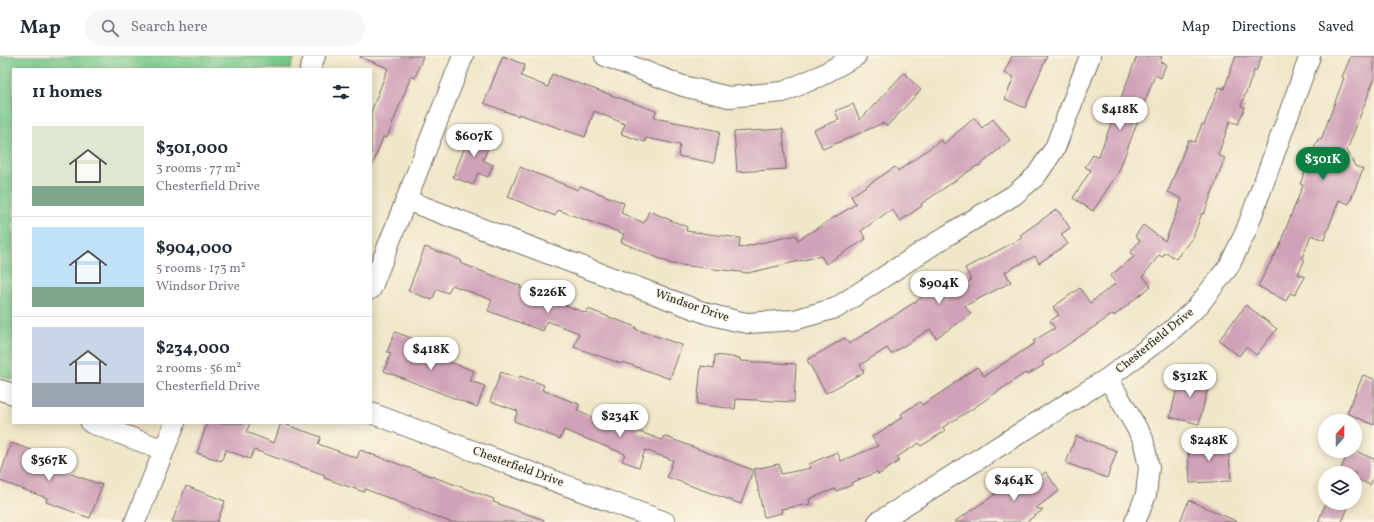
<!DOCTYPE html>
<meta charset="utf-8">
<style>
:root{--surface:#fff;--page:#f6f6f7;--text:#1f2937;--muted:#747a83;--line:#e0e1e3;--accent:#0b8043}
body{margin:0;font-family:Vollkorn,serif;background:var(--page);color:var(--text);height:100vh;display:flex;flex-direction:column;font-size:15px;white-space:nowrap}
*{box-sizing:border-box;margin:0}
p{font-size:13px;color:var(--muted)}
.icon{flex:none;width:22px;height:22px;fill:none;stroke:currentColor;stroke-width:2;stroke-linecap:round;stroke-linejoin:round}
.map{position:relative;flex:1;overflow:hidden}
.drawer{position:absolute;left:12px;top:12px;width:360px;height:356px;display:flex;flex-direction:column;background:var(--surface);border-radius:0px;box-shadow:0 2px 10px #0003}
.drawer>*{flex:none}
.needle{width:26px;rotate:21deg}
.controls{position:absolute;left:1318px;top:358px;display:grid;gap:8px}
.controls a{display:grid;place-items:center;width:44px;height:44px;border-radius:50%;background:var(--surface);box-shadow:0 2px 10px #0003;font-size:20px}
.price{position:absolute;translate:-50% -34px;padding:0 9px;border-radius:14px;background:#fff;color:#222;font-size:13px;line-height:26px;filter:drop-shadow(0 1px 2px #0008)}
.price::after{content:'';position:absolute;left:50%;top:24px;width:12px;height:9px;margin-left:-6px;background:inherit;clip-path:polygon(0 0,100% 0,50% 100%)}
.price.active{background:var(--accent);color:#fff}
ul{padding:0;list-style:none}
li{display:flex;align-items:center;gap:12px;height:100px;padding:0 20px}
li+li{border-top:1px solid var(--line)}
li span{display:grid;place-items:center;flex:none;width:112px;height:80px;border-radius:0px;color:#555}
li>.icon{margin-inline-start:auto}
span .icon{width:48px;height:48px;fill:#fffc;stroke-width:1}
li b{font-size:17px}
h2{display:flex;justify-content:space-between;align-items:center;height:48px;padding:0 20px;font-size:17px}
header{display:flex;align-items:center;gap:24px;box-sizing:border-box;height:56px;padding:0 20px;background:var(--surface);border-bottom:1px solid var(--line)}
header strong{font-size:19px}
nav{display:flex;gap:22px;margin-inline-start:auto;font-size:14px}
.search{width:280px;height:36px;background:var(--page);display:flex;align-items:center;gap:10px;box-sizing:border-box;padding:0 14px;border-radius:22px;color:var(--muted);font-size:15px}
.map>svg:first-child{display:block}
.green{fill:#78ca8d;stroke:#527a5c}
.building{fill:#d0a2b9}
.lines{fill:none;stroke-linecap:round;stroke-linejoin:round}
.minor-casing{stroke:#706c62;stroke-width:22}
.minor{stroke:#fff;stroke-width:20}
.labels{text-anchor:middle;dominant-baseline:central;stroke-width:3;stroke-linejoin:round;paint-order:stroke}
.street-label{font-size:12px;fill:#2b2b2b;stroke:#fcf5e5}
</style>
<header>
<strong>Map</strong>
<div class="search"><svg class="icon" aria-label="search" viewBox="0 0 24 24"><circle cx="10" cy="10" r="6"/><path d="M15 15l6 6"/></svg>Search here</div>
<nav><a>Map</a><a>Directions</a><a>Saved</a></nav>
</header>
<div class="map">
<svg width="1374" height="466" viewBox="0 0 1374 466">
<rect width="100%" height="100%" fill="#fcf5e5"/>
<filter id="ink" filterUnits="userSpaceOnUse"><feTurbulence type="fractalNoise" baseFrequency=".025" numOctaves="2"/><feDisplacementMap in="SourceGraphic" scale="8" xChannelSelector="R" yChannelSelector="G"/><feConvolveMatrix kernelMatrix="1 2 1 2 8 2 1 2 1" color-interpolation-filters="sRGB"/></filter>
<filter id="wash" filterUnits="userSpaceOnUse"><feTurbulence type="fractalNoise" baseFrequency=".012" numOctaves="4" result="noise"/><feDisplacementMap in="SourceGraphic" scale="16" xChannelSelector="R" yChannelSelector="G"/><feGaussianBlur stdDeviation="0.9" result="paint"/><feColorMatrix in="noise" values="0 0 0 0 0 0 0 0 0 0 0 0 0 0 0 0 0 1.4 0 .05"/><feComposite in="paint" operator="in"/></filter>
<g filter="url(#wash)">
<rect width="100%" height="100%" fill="#f0e6c9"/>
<path class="green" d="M0 0H295L290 13H13V324L0 320Z"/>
<g id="blocks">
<path class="building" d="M360 0H423L415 22 411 20 387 82 383 81 372 110H371V56L388 12 360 1Z
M503 0 525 9 521 20 548 31 552 18 656 55 654 62 720 75 714 107 678 100 680 89 646 82 645 86 621 78 625 68 594 55 585 81 518 58V60L484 47Z
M1012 0H1047L1025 52 1005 43 1014 21 1004 17Z
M1137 0H1162L1160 6 1166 8 1161 22 1155 19 1119 115 1093 155 1073 142 1091 114 1085 111 1093 99 1098 102Z
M1236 0H1262L1256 15H1254L1241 50 1245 51 1238 68 1230 65 1218 99 1225 102 1204 158 1202 157 1193 181 1176 203 1166 196 1162 201 1159 199 1143 220 1151 230 1114 260 1113 258 1042 306 1044 309 1027 319 1025 317 972 353 943 371 945 375 921 390 919 387 897 401 899 405 878 419 877 416 851 427 852 429 836 435 835 433 809 443 810 448 781 453 782 457 764 461 754 413 779 408 781 418 811 412 809 408 837 396 841 405 878 390 872 381 903 361 901 358 920 346 922 349 954 328V327L977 311 984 320 1035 287 1033 285 1055 272 1050 265 1059 259 1053 251 1080 232 1090 247 1116 227 1110 220 1135 200 1130 197 1140 184 1135 180 1143 169 1165 185 1182 143 1168 136 1188 84 1195 86 1202 68 1204 69 1219 31 1224 33Z
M1351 0H1374V24L1347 94 1355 110 1363 113 1349 148 1339 144 1324 184 1311 179 1302 202 1305 204 1298 218 1305 221 1295 239 1290 237 1286 245 1258 230 1284 181 1283 180 1303 129 1300 128 1318 83 1321 84 1344 22 1342 21Z
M904 17 921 34 887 70 883 67 823 93 814 74 839 64 835 55 853 48 860 64Z
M974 62 982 72 993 63 1010 84 979 110 978 109 921 148 922 150 900 165 892 153 861 175 866 183 826 208 821 200 748 217 672 208 621 186 624 178 558 154 555 160 508 141 520 111 578 134 580 130 624 147 621 157 644 167 649 155 687 171 686 175 740 182 739 192 796 179 798 184 856 148 851 140 895 111 898 115 941 84 944 88Z
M473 71 493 80 483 104 493 109 488 121 478 117 473 129 453 121Z
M783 73 786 113 737 116 734 76Z
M1057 153 1070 172 1061 178 1068 188 1039 207 1035 200 1005 216 1011 226 965 250 971 258 936 282 930 273 891 298 887 292 860 309 864 316 826 337 807 304 845 282 849 288 892 260V261L936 232 944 243 971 224 965 212 1022 182 1020 179Z
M425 191 461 204 460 207 521 230 520 232 586 257 588 253 636 271 635 273 682 289 670 323 623 306 622 308 574 291 579 277 547 265 543 275 488 255 492 244 452 229 448 237 437 233 432 244 408 235Z
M1246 249 1277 273 1256 299 1246 291 1239 300 1219 284Z
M395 276 422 286 418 294 474 315 470 325 485 330 477 351 384 315 391 297 387 296Z
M715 299 740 302V305L796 308 794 346 736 343 735 353 697 348 701 310 714 312Z
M501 316 519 323 520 320 544 329 542 334 579 348 577 355 596 363V365L623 375 626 365 639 370 637 375 662 384 664 380 753 414 741 448 667 421 673 404 645 394 639 411 622 405 625 398 564 374 560 383 514 365 518 355 490 345Z
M1181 316 1210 323 1199 368 1170 361Z
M1363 319 1374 323V369L1347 357Z
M207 367H250L246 376 274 387 281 367 321 381 318 388 357 402 360 394 494 443 493 446 544 464 543 466H450L365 433 364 436 324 422 325 419 254 394 250 403 226 394 221 405 197 397Z
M1076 380 1117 395 1107 422 1066 407Z
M1228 385 1231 425 1190 427 1188 388Z
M11 387 38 396 35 405 102 429 90 462 46 446 47 442 0 425V420Z
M1349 395H1355L1374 403V420L1370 429 1355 422V417H1339Z
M1046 416 1059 435 1036 452 1043 454 1026 466H954L1024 419 1030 427Z
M186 430 225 445 217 466H172Z
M1189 444 1238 466H1180Z
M1326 447H1350L1342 466H1318Z"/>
</g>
</g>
<g filter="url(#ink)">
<use href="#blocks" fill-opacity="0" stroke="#706c62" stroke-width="1"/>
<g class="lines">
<defs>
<path id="minor" d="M605 0 683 30 729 41 783 36 820 20 856 0
M310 13 315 0
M406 144 708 258 737 265 748 267 794 264 836 252 948 179 1014 139 1036 120 1055 92 1090 0
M371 233 463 0
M1108 322 1143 383 1149 411 1146 439 1135 466
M0 334 13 338
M371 357 665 466
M91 367 164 394
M135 466 175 367
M878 466 1108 322 1171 275 1198 250 1229 210 1246 175 1310 0"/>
</defs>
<use href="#minor" class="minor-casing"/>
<use href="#minor" class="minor"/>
</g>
</g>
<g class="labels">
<g class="street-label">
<text transform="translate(692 250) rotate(19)">Windsor Drive</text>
<text transform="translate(1155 285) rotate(-39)">Chesterfield Drive</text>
<text transform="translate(518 411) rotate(20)">Chesterfield Drive</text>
</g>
</g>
</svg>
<div class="controls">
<a><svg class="needle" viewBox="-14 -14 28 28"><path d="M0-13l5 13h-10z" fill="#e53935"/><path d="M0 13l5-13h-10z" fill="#747a83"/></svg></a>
<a><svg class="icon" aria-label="layers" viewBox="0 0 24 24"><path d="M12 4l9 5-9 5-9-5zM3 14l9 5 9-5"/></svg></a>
</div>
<b class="price" style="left:1120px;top:75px">$418K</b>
<b class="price" style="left:474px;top:102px">$607K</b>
<b class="price active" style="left:1323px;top:125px">$301K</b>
<b class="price" style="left:939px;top:249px">$904K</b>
<b class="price" style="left:548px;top:258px">$226K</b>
<b class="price" style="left:431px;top:315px">$418K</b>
<b class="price" style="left:1190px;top:342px">$312K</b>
<b class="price" style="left:620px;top:382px">$234K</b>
<b class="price" style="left:1209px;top:406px">$248K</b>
<b class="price" style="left:49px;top:426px">$367K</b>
<b class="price" style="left:1014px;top:446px">$464K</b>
<section class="drawer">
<h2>11 homes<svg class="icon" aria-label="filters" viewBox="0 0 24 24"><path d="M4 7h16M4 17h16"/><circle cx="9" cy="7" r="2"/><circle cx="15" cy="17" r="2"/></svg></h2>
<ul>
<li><span style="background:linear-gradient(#dfe7d0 75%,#7fa58c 0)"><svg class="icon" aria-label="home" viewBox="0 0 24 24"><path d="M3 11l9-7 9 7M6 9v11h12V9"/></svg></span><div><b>$301,000</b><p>3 rooms · 77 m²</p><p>Chesterfield Drive</p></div></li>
<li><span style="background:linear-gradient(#bfe0f5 75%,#7fa58c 0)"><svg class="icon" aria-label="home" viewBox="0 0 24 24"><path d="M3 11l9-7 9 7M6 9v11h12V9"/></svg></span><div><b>$904,000</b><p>5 rooms · 173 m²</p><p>Windsor Drive</p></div></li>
<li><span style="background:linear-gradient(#c9d6e8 70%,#9aa5b1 0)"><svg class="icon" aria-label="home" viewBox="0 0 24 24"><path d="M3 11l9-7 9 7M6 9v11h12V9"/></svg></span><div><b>$234,000</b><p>2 rooms · 56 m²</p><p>Chesterfield Drive</p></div></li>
</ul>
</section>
</div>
